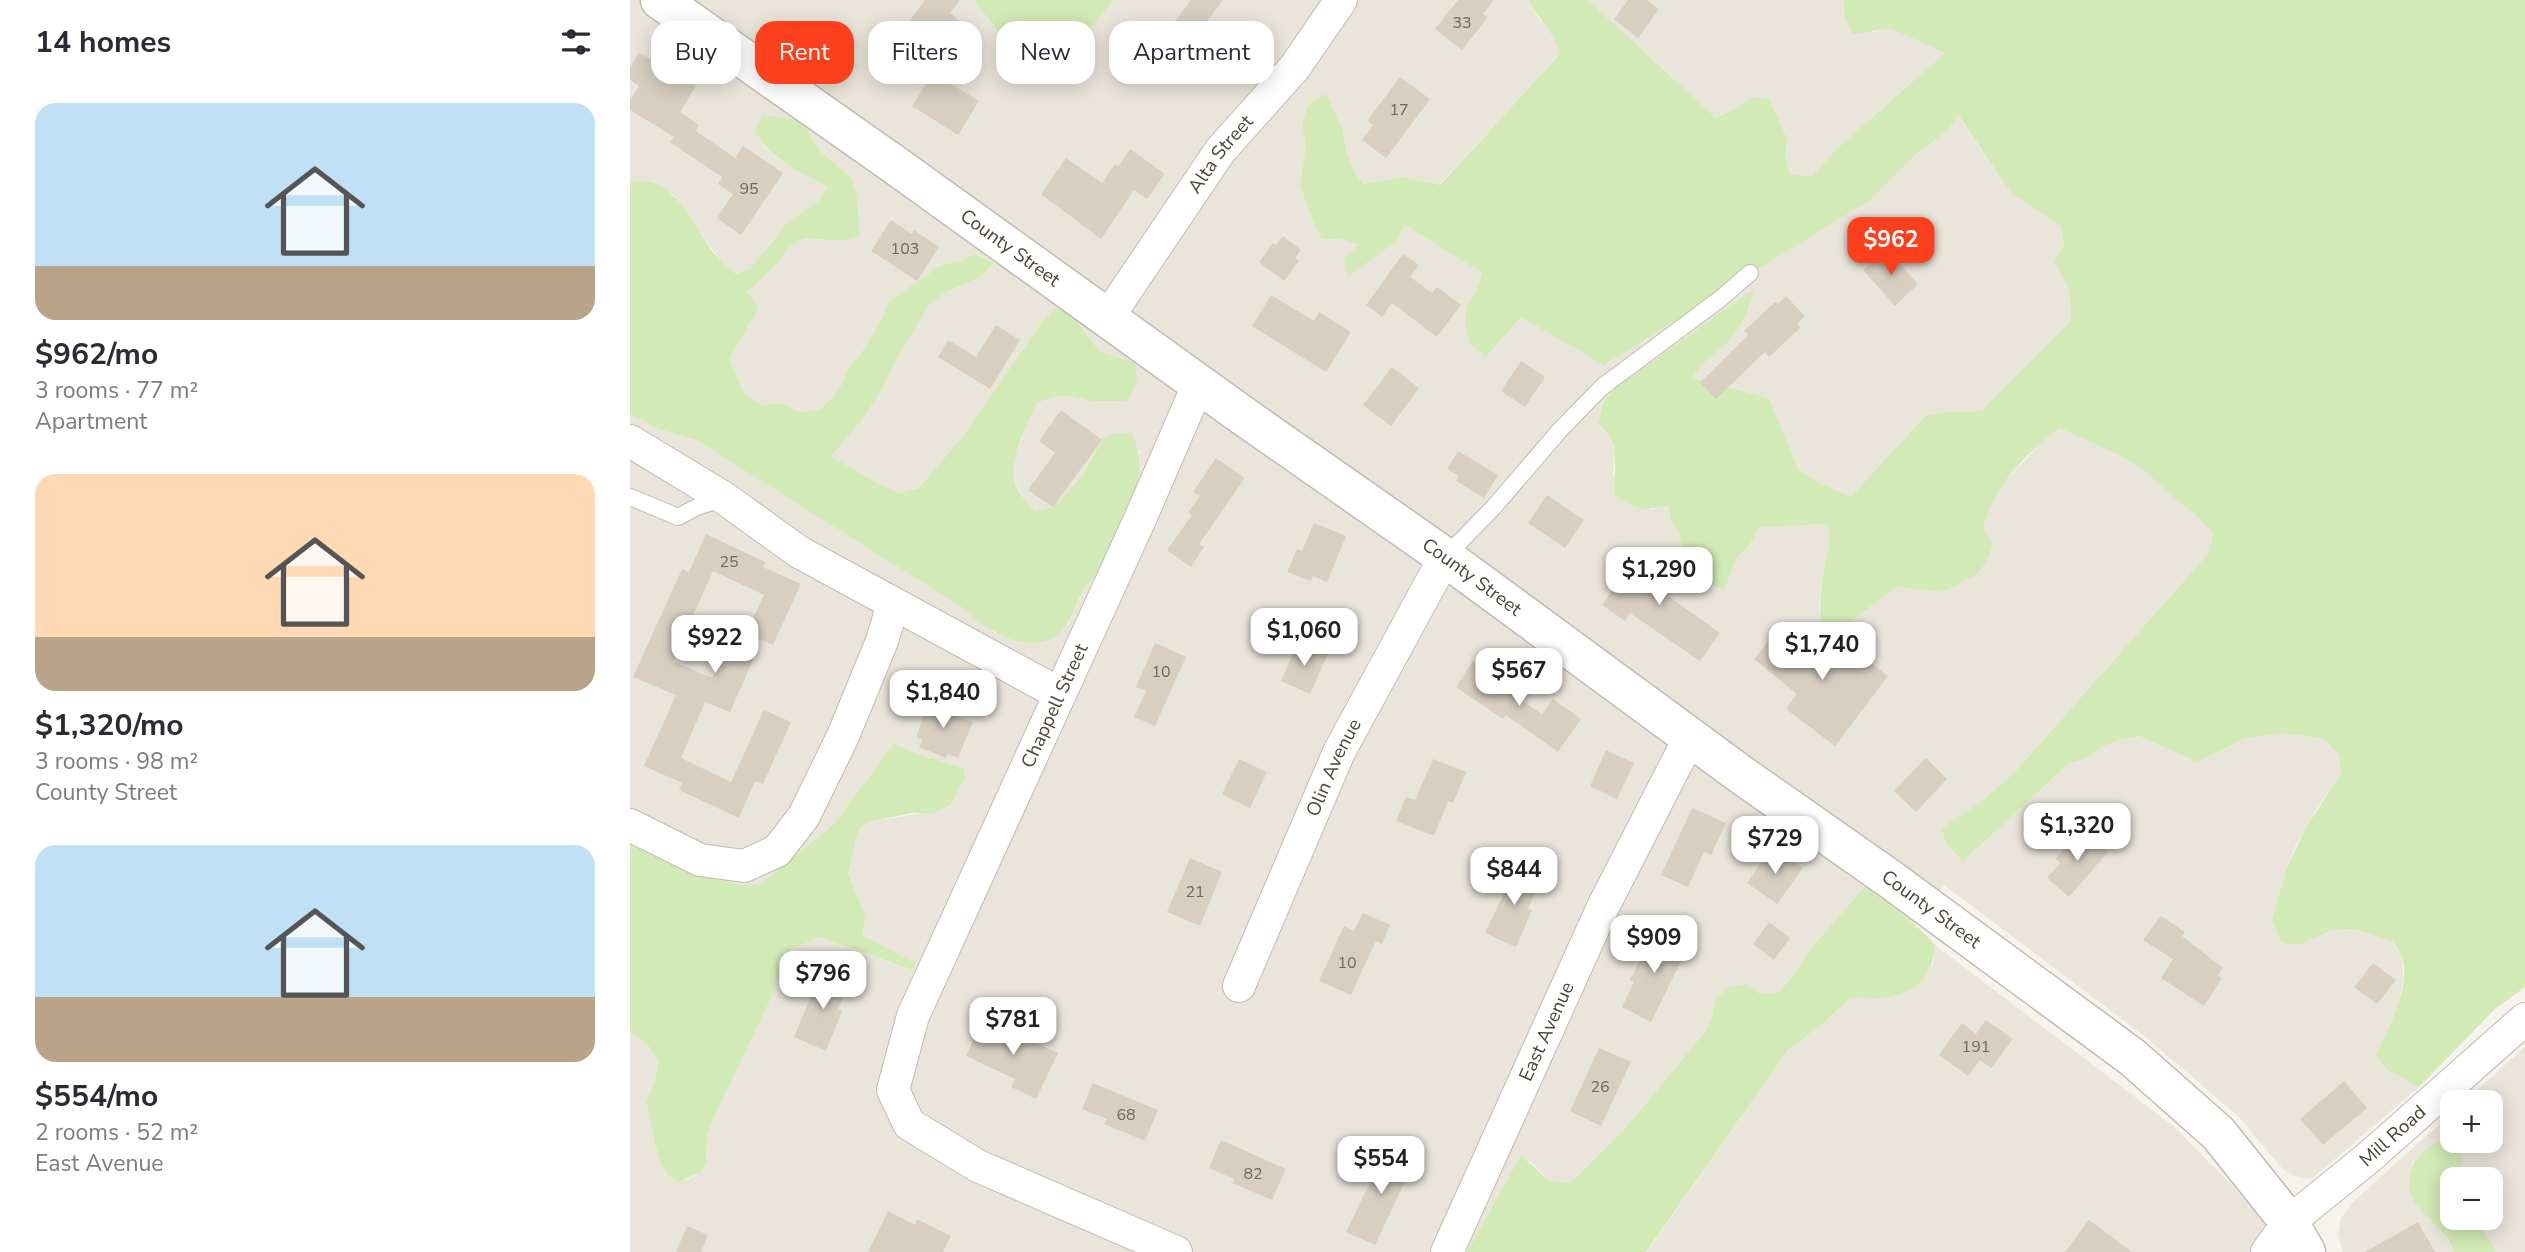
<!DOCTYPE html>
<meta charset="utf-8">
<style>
:root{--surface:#fff;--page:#f7f7f7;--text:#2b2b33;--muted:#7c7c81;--accent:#fc3f1d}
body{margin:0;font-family:"Nunito Sans",sans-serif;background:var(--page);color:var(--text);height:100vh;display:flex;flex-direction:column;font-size:26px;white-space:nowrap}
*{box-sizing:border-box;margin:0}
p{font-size:23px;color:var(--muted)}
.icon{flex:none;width:38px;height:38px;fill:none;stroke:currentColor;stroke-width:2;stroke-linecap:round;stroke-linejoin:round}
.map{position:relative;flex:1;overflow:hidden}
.drawer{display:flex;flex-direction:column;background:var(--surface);width:630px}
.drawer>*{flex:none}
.banner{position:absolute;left:21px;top:21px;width:665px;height:63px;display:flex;gap:14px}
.fabs{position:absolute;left:1810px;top:1090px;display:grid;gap:14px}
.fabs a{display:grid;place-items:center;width:63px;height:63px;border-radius:14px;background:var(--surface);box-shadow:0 4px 18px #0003;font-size:35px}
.price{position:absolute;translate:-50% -60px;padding:0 16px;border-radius:14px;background:#fff;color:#222;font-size:23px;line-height:46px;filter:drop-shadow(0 2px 4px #0008)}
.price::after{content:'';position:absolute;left:50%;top:42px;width:21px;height:16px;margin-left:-10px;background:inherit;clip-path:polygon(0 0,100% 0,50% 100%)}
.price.current{background:var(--accent);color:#fff}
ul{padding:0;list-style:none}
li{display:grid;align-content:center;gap:14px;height:371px;padding:0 35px}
li span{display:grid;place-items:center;height:217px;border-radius:21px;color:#555}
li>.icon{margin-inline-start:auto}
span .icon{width:126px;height:126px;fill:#fffc;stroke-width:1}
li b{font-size:30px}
h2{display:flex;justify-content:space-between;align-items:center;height:84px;padding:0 35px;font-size:30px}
.tag{padding:0 24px;border-radius:21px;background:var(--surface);box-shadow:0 4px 18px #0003;font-size:24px;line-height:63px}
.tag.current{background:var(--accent);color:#fff}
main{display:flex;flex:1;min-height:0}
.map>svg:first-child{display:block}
.residential{fill:#eae5da}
.green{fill:#d2eab5}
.building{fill:#d8cfc1}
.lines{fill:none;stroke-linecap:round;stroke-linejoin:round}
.service-casing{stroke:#c2bbae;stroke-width:18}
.minor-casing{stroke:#c2bbae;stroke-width:34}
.tertiary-casing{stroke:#c2bbae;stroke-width:41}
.service{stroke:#fff;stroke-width:16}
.minor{stroke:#fff;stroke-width:32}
.tertiary{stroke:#fff;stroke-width:38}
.labels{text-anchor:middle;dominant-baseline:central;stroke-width:6;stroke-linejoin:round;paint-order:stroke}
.number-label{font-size:16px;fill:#6e675b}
.street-label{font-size:19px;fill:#4b4439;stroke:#fff}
</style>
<main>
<section class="drawer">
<h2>14 homes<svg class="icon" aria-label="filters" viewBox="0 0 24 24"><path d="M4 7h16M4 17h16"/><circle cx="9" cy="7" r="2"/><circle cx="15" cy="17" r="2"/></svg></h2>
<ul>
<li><span style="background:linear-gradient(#bfe0f5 75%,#b9a48a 0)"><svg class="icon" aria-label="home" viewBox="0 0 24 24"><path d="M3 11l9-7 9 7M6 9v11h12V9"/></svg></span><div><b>$962/mo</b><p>3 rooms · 77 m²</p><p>Apartment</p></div></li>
<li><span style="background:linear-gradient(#ffd9b3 75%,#b9a48a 0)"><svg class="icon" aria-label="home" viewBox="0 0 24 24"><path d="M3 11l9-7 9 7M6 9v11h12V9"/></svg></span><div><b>$1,320/mo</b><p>3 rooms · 98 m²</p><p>County Street</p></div></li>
<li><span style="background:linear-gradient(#bfe0f5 70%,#b9a48a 0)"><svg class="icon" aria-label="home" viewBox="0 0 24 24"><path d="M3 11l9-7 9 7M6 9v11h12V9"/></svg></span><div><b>$554/mo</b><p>2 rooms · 52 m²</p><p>East Avenue</p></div></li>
</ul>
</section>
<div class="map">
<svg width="1895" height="1252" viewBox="0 0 1895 1252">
<rect width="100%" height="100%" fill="#f6f3ec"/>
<path class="residential" d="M0 0H344L371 36 386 69 400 81 433 61 484 0H898L909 19 924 35 930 54 809 185 772 177 733 184 723 169 716 150 713 131 672 126 676 146 670 185 683 222 692 238 711 239 729 245 718 275 766 242 775 225 852 273 846 292 836 307 856 357 891 317 1241 199 1285 155 1318 130 1327 115 1381 193 1431 226 1434 245 1423 261 1434 277 1441 297V320L1351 411 1314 412 1295 416 1221 498 1187 482 1168 469 1139 398 1061 378 1071 363 1101 338 1120 307 1123 290 985 388 973 403 968 424 981 438 985 456 983 475 1021 510 1038 505 1042 523 1048 530 1053 552 1094 590 1107 558 1120 544 1130 527 1197 524 1202 544 1194 564 1189 609 1191 631 1209 639 1220 622 1267 587 1313 592 1346 575 1353 528 1359 508 1368 488 1414 440 1431 427 1495 458 1516 472 1546 500 1567 516 1584 533 1579 554 1384 773 1351 802 1311 828 1317 845 1333 860 1438 764 1457 758 1472 747 1489 740 1509 736 1567 762 1616 738 1633 734 1652 733 1694 739 1709 755 1711 774 1685 811 1665 847 1656 870 1642 920 1651 942 1669 945 1702 930 1724 929 1762 941 1772 957 1773 977 1770 1000 1764 1018 1745 1056 1759 1070 1789 1087 1684 1177 1675 1179 1662 1175 1652 1168 1608 1116 1513 1035 1314 885 1282 923 1236 887 1181 948 1160 980 1148 993 1130 994 1114 984 1085 1000 1082 1018 1074 1033 993 1131 941 1184 919 1181 906 1166 891 1155 837 1252H0V1031L17 1044 29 1061 24 1083 16 1102 22 1120 26 1151 56 1180 72 1172 76 1163 77 1135 84 1117 143 994 147 977 160 950 190 937 281 970 284 963 232 935 236 917 218 874 227 835 231 827 239 822 292 813 333 768 284 753 264 743 204 824 129 885H110L88 879 0 835V414L29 429 69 441 86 450 104 464 333 608 365 633 438 625 455 588 482 556 508 488 510 450 472 440 454 473 430 501 423 507 405 513 393 498 384 480 385 458 397 422 407 403 424 397 442 396 460 401H497L486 359 470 352 445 319 409 326 333 436 289 488 270 493 252 486 201 456 251 391 268 356 300 304 316 292 351 277 364 263 347 254 330 261 311 265 258 302 252 319 231 353 219 368 212 384 202 398 189 410 170 412 152 403 133 405 115 395 99 359 108 340 120 325 117 292 147 264 158 248 174 238 212 241 230 236 227 196 221 177 191 152 170 120 132 115 124 131 134 146 148 159 198 187 188 201 143 239 122 268 106 274 90 260 43 194 5 181 0 182Z
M958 0H1213L1215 19 1243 32 1260 27 1315 53 1209 147 1183 176H1160L1155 157 1157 138 1139 99 1121 97 1105 109 1086 118Z
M1305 945 1543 1126 1599 1182 1660 1252H1017L1158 1050 1191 1025 1220 998 1239 997 1303 966Z
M1895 1047V1252H1866L1848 1226 1845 1218H1860V1180L1834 1179 1833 1164 1797 1147 1783 1162 1778 1183 1798 1219 1813 1231 1824 1252H1713L1708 1234 1711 1218 1722 1203 1822 1113V1141H1860V1102H1834Z"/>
<path class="green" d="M344 0H484L433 61 400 81 386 69 371 36Z
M898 0H958L1086 118 1105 109 1121 97 1139 99 1157 138 1155 157 1160 175 1182 176 1209 147 1315 53 1260 28 1223 34 1215 19 1213 0H1895V987L1865 1009 1789 1087 1758 1070 1745 1056C1758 1030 1783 984 1771 955 1769 950 1765 945 1762 941L1724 929 1702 930 1669 945 1651 942 1642 920 1656 870 1676 827 1711 774 1709 755 1694 739 1652 733 1616 738 1567 762 1509 736 1489 740 1472 747 1457 758 1438 764 1333 861 1317 845 1311 828 1351 802 1384 773 1579 553 1583 533 1567 516 1546 500 1516 472 1495 458 1430 428C1394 455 1365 484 1353 528L1363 544 1357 561 1346 575 1313 592 1267 587 1220 622 1209 639 1191 632C1189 610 1191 590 1194 568 1197 545 1203 550 1197 524L1130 527 1120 544 1107 558 1094 590 1076 582 1061 570 1053 552 1048 530 1042 524 1038 505C1013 512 1006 510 985 495 983 478 989 452 980 437 977 432 972 428 968 424L973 403 985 388 1124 289C1121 307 1113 324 1100 339 1087 355 1074 358 1062 378L1139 398 1168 469 1187 482 1221 497 1295 416 1314 412 1351 411 1441 320C1442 292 1438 284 1423 261L1434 245 1431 226 1381 193 1328 115 1318 130 1285 155 1241 199 974 365 891 317 856 357 840 344 835 326 836 307 846 292 852 273 775 225 766 242 718 276 714 258 729 245 711 239H692L683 222 670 185 676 146 672 126 678 105 696 94 713 131 716 150 723 169 733 184 772 177 810 185 930 54C923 30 910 21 898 0Z
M132 115 170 120 191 152 221 177 227 196 230 236 212 241 174 238 158 248 147 264 117 292 129 308 99 359 115 395 133 405 152 403 170 412 189 410 202 398 212 384 219 368 231 353 252 319 258 302 311 265 330 261 346 254 364 263 351 277 316 292 300 304 268 356 251 391 230 422 201 456 252 486 270 493 289 488 333 436 409 326 422 312 437 302 445 319 470 352 505 363 507 383 497 401H460L442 396 424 397 407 403C397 422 381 457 384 479 386 491 397 503 405 512L423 507 430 501 454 473 472 440 483 434 502 433C517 468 506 492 494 525 490 535 487 546 482 556 476 568 463 577 455 588 444 605 440 632 419 640 386 651 356 628 333 608L104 464 69 441 29 429 0 414V182C38 173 59 215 76 242 83 255 94 264 106 274L121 268 156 224 188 201 198 187C167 170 144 162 124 131Z
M264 743 284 753 333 768 335 778 320 805 303 813H282L239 822 231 827 227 835 218 874 236 917 232 935 285 963 282 970 190 937 160 950 148 977 143 994 84 1117 77 1135 76 1163 72 1172 47 1182C21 1166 26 1128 16 1102L24 1083 29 1061 17 1044 0 1031V835L88 879 110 885H129L204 824Z
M1236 886 1292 931 1305 945C1303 974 1289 990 1260 997 1248 999 1232 997 1220 998L1191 1025 1158 1050 1016 1252H837L891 1155 919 1181 941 1183 993 1131 1074 1033 1082 1018 1085 1000 1097 988 1115 984 1130 994 1148 993 1160 980 1181 948Z
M1813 1140 1830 1147 1834 1179 1822 1180V1218H1845L1866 1252H1824C1816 1223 1771 1209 1780 1174 1785 1155 1796 1147 1813 1140Z"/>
<path class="building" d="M295 0H330L320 13 332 23 310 52 276 25Z
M561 0H593L564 39 561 37 538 69 517 55 531 34 534 36Z
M828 0H864L853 14 858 17 832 50 805 29Z
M998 0H1017L1029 9 1008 38 984 19Z
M9 52 28 64 30 61 66 86 50 112 69 125 66 131 105 158 113 146 153 173 111 235 87 218 103 194 88 184 92 177 40 142 44 137 0 110V100L9 86 0 80V67Z
M303 73 349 101 328 135 282 106Z
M770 77 800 99 756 158 732 140 743 125 737 121Z
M500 149 535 174 517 199 504 190 471 239 411 194 436 158 472 183 485 164 488 167Z
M261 220 282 234 284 230 309 247 287 281 241 251Z
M653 236 671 250 665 258 669 261 654 281 629 262 643 243 646 245Z
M1256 249 1288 284 1265 306 1233 270Z
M773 254 789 265 780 277 802 293 807 287 831 305 807 337 762 303 752 317 736 305Z
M641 295 684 321 689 312 721 332 696 372 622 326Z
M1156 296 1175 316 1167 324 1170 328 1139 357 1135 352 1086 399 1070 383 1118 335 1114 331 1145 302 1148 304Z
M366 325 390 340 360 389 308 357 318 340 346 357Z
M891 361 915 377 895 407 871 391Z
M762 367 789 388 761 426 733 405Z
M431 410 472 440 423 507 398 490 425 453 409 441Z
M828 451 868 475 854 498 826 481 829 476 817 469Z
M586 458 615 478 569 544 574 547 561 567 537 550 562 515 558 512 570 496 563 492Z
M917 495 954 520 935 548 898 523Z
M684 523 716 536 697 582 683 576 681 581 657 572 667 549 672 551Z
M76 534 135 562 133 567 171 584 143 645 116 633 134 595 83 571 43 661 82 678 99 639 127 651 100 712 75 702 51 758 101 782 134 710 161 722 133 784 125 781 109 818 49 790 52 783 14 766 46 695 3 677 52 569 59 572Z
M1010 551 1046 576 1034 593 1090 633 1070 661 1000 613 995 621 972 605Z
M1152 625 1194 659 1209 639 1258 676 1205 746 1156 709 1167 694 1124 659Z
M668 642 698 654 680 694 651 681Z
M525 643 556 657 525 726 504 717 516 691 506 687Z
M843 661 863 673 860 678 863 681 912 714 923 699 951 719 928 752 876 715 873 719 826 687Z
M310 700 329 708 326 716 343 722 328 758 318 754 316 758 289 747 292 740 286 737 299 703 308 706Z
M976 750 1004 763 987 799 960 786Z
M1296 758 1317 779 1286 812 1264 791Z
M609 759 637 772 620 808 592 794Z
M803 759 836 772 823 803 818 801 804 836 766 821 776 797 785 800Z
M1062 808 1096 823 1081 855 1074 852 1058 887 1031 875Z
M1452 829 1478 852 1439 897 1417 878 1430 863 1425 859Z
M1148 849 1173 868 1147 904 1117 883 1133 860 1138 862Z
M560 858 592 872 570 926 537 912Z
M887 866 912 877 898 909 902 910 886 947 855 933Z
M733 913 760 925 752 944 746 941 721 995 689 981 714 926 724 931Z
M1531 916 1555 932 1552 936 1593 968 1587 975 1592 978 1574 1006 1531 978 1543 959 1513 940Z
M1139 922 1160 938 1144 960 1123 944Z
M1024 931 1058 947 1021 1022 992 1007 1004 982 1000 980Z
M1743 963 1766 980 1747 1004 1724 987Z
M192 970 220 981 208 1009 212 1011 196 1051 164 1037Z
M353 1019 428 1053 406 1099 381 1087 385 1079 336 1056Z
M1356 1020 1383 1039 1361 1068 1350 1060 1338 1076 1309 1055 1332 1023 1346 1034Z
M969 1048 1001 1062 971 1126 940 1111Z
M1714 1081 1737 1108 1693 1145 1670 1119Z
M463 1083 528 1110 515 1141 474 1124 477 1119 452 1109Z
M591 1140 656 1169 642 1200 602 1183 604 1179 579 1168Z
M757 1147 785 1160 745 1245 716 1232Z
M258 1211 285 1225 287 1219 321 1236 313 1252H238Z
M1459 1220 1502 1252H1435Z
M1788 1222 1805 1252H1735Z
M57 1226 78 1235 71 1252H46Z"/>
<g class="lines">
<defs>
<path id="service" d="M0 497 48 517 67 507 94 498
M815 557 863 508 930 430 972 387 1090 299 1120 273"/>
<g id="minor">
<path id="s1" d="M478 317 590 151 665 67 711 0"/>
<path d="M0 441 94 498 169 552 430 694"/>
<path d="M0 825 70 860 114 866 147 851 174 816 213 736 252 641 263 604"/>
<path id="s2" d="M609 986 709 752 815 557"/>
<path id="s3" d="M546 1252 348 1166 279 1124 263 1090 283 1016 510 519 569 383"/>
<path id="s4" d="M817 1252 973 907 1060 737"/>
<path id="s5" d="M1637 1252 1659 1222 1738 1158 1895 1019"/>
</g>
<g id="tertiary">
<path id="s6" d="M30 0 265 165 612 415 815 557 1113 776 1260 879 1502 1057 1588 1133 1659 1222 1676 1252"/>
</g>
</defs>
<use href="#service" class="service-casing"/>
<use href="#minor" class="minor-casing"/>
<use href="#tertiary" class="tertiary-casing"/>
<use href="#service" class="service"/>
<use href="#minor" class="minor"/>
<use href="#tertiary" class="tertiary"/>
</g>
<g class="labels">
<g class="number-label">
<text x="832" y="23">33</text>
<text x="769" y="110">17</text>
<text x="119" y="189">95</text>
<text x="275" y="249">103</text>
<text x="99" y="562">25</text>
<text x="531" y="672">10</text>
<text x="565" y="892">21</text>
<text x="717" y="963">10</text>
<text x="1346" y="1047">191</text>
<text x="970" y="1087">26</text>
<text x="496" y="1115">68</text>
<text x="623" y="1174">82</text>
</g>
<g class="street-label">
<text stroke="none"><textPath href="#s1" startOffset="198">Alta Street</textPath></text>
<text stroke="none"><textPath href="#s6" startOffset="429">County Street</textPath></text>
<text stroke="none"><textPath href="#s6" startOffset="996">County Street</textPath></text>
<text stroke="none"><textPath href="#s3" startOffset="752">Chappell Street</textPath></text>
<text stroke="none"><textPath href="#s2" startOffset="238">Olin Avenue</textPath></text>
<text stroke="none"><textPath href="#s6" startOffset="1563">County Street</textPath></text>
<text stroke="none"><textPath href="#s4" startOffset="242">East Avenue</textPath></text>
<text stroke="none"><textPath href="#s5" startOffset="172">Mill Road</textPath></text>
</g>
</g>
</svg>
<div class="fabs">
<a>+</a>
<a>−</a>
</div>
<b class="price current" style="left:1261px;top:277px">$962</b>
<b class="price" style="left:1029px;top:607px">$1,290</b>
<b class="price" style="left:674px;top:668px">$1,060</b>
<b class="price" style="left:85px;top:675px">$922</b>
<b class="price" style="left:1192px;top:682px">$1,740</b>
<b class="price" style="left:889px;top:708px">$567</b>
<b class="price" style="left:313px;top:730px">$1,840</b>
<b class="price" style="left:1447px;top:863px">$1,320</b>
<b class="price" style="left:1145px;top:876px">$729</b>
<b class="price" style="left:884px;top:907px">$844</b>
<b class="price" style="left:1024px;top:975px">$909</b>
<b class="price" style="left:193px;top:1011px">$796</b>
<b class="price" style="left:383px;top:1057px">$781</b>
<b class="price" style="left:751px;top:1196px">$554</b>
<div class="banner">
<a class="tag">Buy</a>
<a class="tag current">Rent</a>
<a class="tag">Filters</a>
<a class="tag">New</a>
<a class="tag">Apartment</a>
</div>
</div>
</main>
